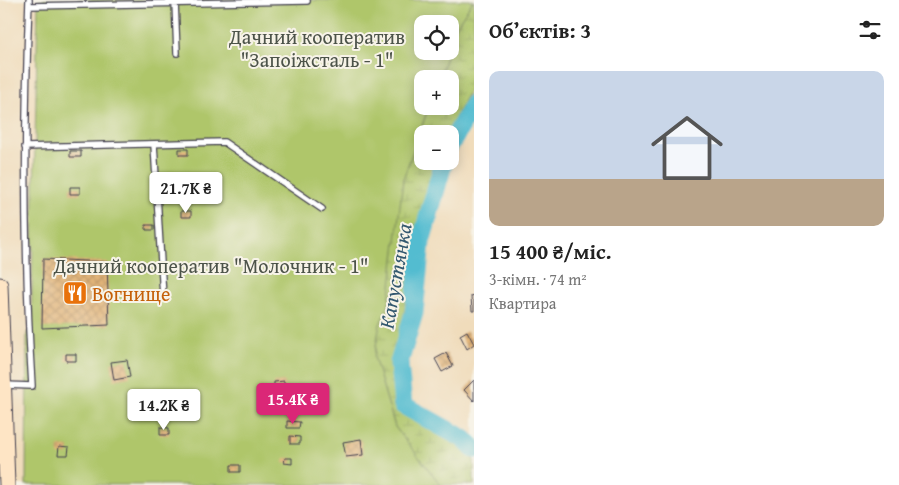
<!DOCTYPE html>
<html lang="uk">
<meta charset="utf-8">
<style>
:root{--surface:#fff;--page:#f2f2f2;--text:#222;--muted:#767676;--line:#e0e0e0;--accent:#db2777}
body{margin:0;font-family:"Gentium Book Plus",serif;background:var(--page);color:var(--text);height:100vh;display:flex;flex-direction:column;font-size:19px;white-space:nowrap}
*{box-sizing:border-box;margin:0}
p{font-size:16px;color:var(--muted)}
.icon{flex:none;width:28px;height:28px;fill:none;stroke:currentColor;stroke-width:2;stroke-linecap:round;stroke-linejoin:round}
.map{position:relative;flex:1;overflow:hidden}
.sheet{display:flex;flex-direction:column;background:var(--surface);width:425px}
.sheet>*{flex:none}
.controls{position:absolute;left:414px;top:15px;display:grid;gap:10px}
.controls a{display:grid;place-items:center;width:45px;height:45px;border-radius:10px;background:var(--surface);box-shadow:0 2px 12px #0003;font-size:25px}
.price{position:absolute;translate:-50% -42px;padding:0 11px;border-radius:5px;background:#fff;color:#222;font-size:16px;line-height:32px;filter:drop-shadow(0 1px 2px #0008)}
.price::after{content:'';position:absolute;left:50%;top:30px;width:15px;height:11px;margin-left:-8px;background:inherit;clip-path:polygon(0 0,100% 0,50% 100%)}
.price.current{background:var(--accent);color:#fff}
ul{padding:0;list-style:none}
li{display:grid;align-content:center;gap:10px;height:265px;padding:0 15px}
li+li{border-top:1px solid var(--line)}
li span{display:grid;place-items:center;height:155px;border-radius:10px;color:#555}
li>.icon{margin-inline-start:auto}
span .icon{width:90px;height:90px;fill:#fffc;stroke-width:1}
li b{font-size:21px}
h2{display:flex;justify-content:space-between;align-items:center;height:60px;padding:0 15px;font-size:21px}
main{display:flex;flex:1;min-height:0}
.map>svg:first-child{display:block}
.wetland{fill:url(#wetland-marsh);stroke:#687453}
.garden{fill:#afc66b;stroke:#687453}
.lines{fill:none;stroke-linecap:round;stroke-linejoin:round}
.river{stroke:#53bcd0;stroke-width:19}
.building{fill:url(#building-cross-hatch)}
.service-casing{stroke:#413e4e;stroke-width:8}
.secondary-casing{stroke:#413e4e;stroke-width:17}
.service{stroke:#fff;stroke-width:5.5}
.secondary{stroke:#fee5c5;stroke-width:15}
.labels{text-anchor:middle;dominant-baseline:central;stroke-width:4;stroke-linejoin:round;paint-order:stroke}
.park-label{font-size:20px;fill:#4c5349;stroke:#f7f3e8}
.food-label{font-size:20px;fill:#c56008;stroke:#f7f3e8;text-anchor:start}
.water-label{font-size:21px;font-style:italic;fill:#33586f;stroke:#f7f3e8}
</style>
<main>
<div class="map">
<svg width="474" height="485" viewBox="0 0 474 485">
<defs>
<pattern id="wetland-marsh" width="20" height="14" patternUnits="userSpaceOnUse" patternTransform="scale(1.25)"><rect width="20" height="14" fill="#afc66b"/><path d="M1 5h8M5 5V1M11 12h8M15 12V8" fill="none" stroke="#96aa5e"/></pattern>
<pattern id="building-cross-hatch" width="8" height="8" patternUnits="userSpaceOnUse" patternTransform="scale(1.25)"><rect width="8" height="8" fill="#e1b479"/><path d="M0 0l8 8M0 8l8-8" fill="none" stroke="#c19a6a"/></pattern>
</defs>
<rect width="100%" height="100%" fill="#f7f3e8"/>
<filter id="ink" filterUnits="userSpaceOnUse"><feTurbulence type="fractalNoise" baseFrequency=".02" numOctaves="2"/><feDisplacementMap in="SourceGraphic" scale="10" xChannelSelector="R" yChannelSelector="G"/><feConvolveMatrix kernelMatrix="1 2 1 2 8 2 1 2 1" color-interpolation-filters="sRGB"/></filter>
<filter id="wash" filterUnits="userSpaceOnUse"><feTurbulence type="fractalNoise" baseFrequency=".0096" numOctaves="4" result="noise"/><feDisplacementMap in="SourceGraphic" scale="20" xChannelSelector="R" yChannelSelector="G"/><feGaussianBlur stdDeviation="1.12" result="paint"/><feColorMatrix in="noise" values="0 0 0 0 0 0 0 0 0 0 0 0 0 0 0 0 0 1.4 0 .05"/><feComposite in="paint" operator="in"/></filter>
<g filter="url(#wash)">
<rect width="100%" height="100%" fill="#f0dcbb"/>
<path class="wetland" d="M473 0H474V81L447 134H422V161H436L418 233 401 334 393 362 394 407 456 441 474 460V485H440L395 427 374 358 403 179 429 106H450V79H438L448 51H450C450 32 463 15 473 0Z"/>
<path class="garden" d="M38 0H473L457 25 450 45V24H422V51H448L438 79H422V106H429L403 179 389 304 380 324 374 357 395 427 441 485H26L27 332 31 331Z"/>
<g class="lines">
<path class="river" d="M450 145 474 103
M444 161 421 242 414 313 399 363 403 405 464 439 474 449"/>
</g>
<g id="blocks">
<path class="building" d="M179 149H188V155H179Z
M70 151H81V157H70Z
M181 178H193V184H181Z
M70 187H80V194H70Z
M181 211H191V217H181Z
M146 225H154V230H146Z
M43 259 107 262 109 325 42 328Z
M474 295V311H472L471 296Z
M467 331 474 344 467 349 460 335Z
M446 353 453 366 442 372 435 359Z
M66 354H76V361H66Z
M127 360 130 377 114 380 111 362Z
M474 380V401L464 390Z
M284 381V388H274V382Z
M287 421 300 422 299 428H287Z
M160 427 169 428V435H160Z
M290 436 300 437V444H290Z
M361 439 363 455 346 457 343 442Z
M59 446 69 447 68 455H58Z
M285 458H292V464L284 463Z
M231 465H240V472H231Z"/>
</g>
</g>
<g filter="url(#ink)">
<use href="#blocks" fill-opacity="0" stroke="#413e4e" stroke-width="1"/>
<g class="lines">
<defs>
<path id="service" d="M175 2 177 53
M29 6 307 1
M154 144 163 297
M25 147 224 142 322 209
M5 385 32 386C24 257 24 129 29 0"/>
<path id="secondary" d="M0 285 7 485"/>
</defs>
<use href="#service" class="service-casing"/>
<use href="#secondary" class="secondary-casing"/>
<use href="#service" class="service"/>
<use href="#secondary" class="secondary"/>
</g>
</g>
<defs>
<symbol id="restaurant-square" viewBox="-11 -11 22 22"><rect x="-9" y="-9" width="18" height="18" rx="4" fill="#e8710a" stroke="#f7f3e8"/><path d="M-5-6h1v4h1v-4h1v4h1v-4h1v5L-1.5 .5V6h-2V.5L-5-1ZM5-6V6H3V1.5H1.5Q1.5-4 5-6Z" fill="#fff"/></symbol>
</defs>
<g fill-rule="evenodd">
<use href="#restaurant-square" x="61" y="279" width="28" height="28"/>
</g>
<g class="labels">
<g class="park-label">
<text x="317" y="36">Дачний кооператив<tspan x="317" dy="23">"Запоіжсталь - 1"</tspan></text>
<text x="211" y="265">Дачний кооператив "Молочник - 1"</text>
</g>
<g class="food-label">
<text x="92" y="293">Вогнище</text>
</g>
<g class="water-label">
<text transform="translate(395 276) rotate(-80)">Капустянка</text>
</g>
</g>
</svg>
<div class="controls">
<a><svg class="icon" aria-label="locate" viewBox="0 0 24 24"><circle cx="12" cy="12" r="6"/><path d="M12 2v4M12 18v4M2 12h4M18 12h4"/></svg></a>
<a>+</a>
<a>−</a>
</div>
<b class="price" style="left:186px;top:214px">21.7K ₴</b>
<b class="price current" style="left:293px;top:425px">15.4K ₴</b>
<b class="price" style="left:164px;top:431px">14.2K ₴</b>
</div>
<section class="sheet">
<h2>Об’єктів: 3<svg class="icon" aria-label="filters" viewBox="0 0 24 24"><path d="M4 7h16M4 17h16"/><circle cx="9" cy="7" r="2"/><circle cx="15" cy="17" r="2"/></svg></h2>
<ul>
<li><span style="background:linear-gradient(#c9d6e8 70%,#b9a48a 0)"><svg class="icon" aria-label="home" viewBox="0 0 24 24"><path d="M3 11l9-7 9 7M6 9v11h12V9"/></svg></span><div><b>15 400 ₴/міс.</b><p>3-кімн. · 74 m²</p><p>Квартира</p></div></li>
</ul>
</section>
</main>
